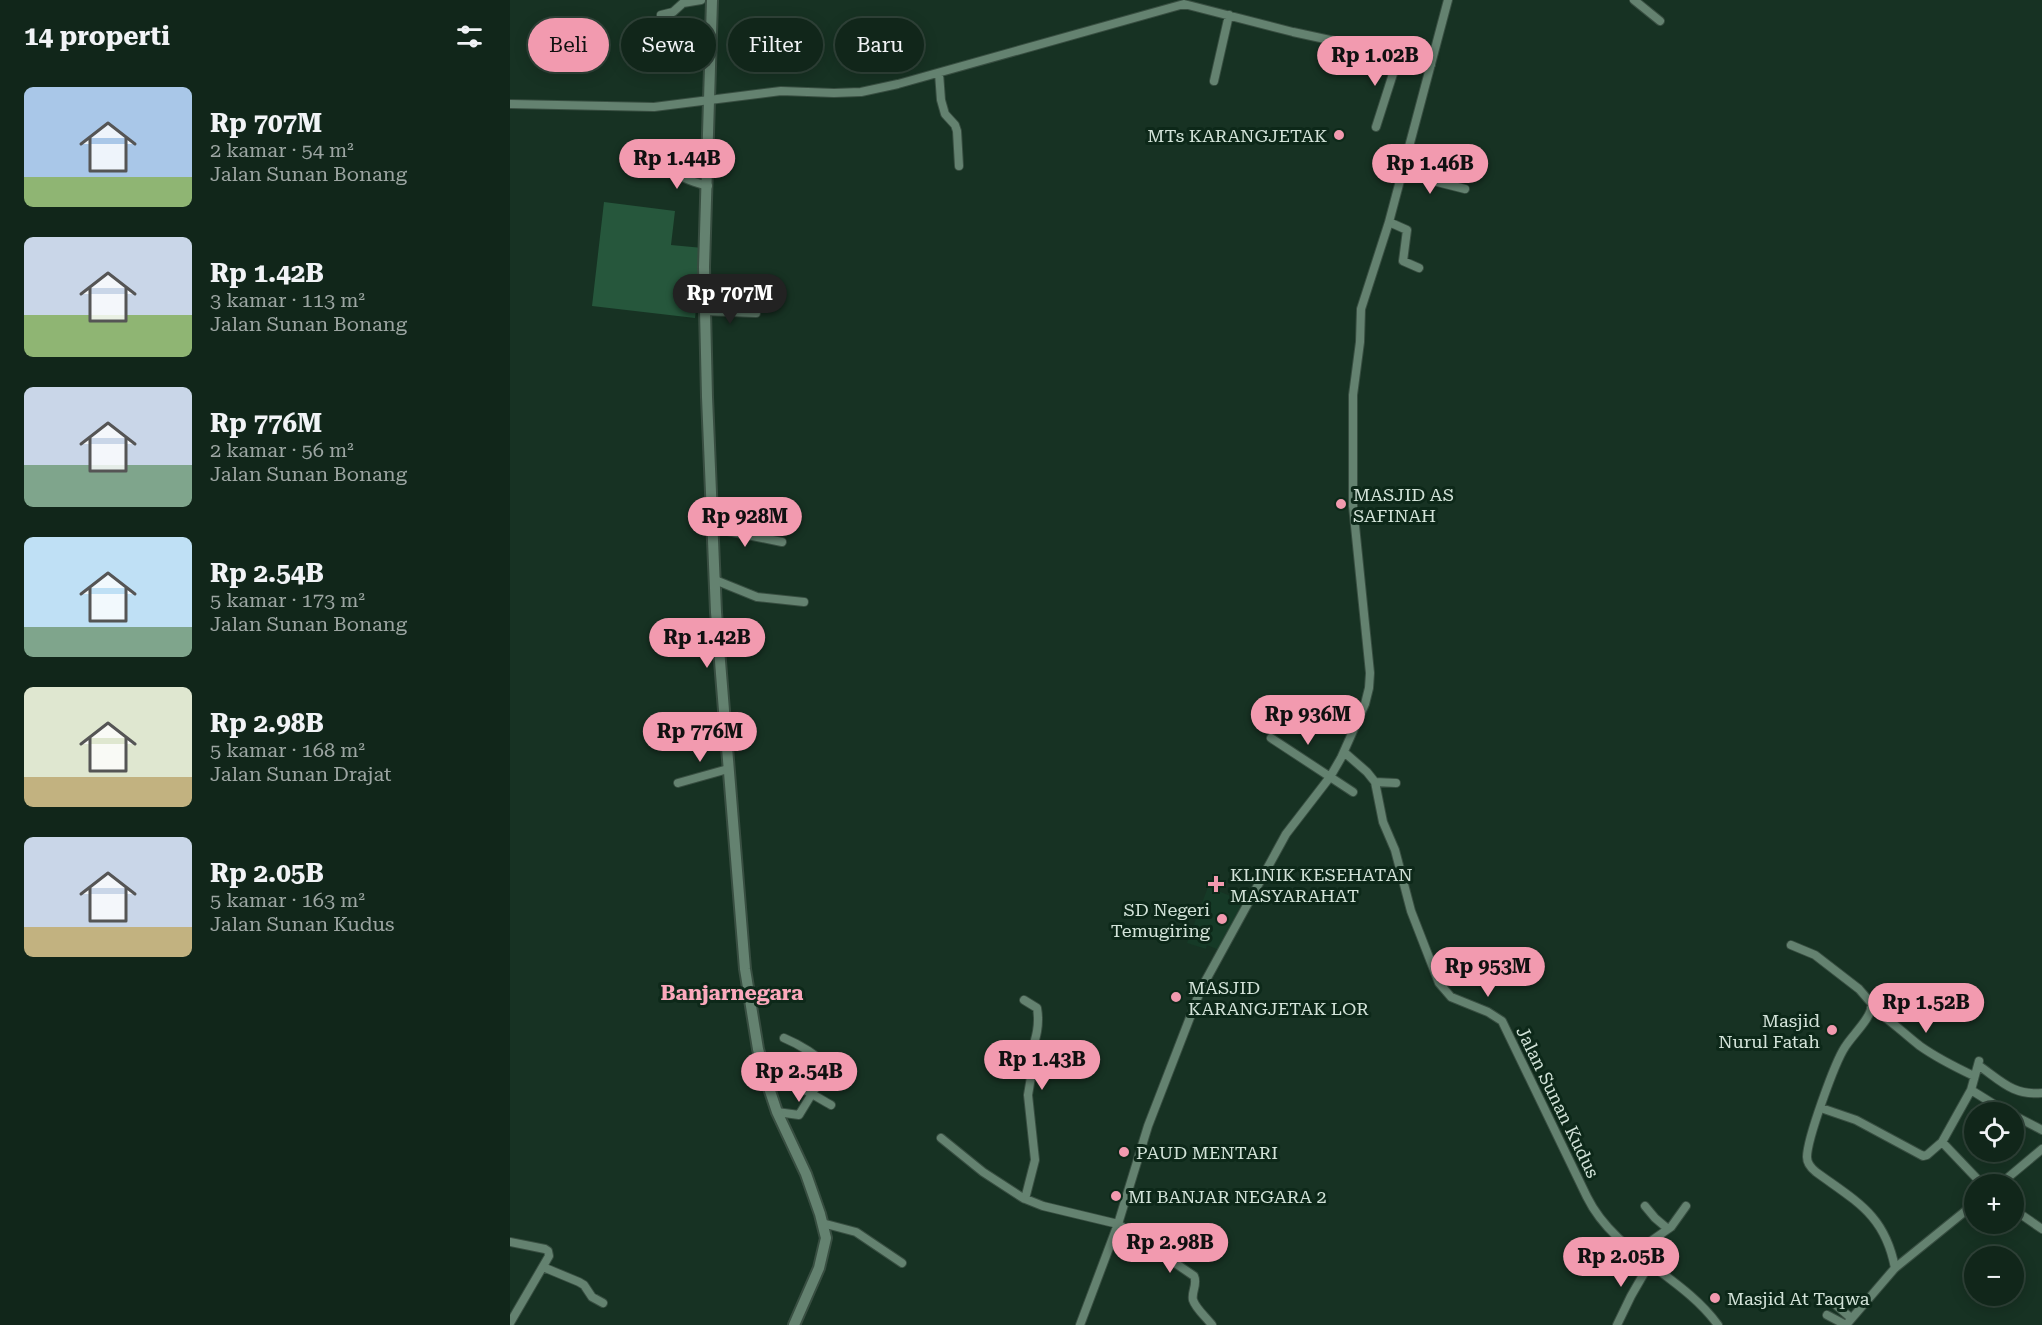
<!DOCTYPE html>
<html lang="id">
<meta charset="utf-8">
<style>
:root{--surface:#11261a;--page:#1a2e23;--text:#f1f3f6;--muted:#9ca5a2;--line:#304339;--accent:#f29aaf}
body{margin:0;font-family:"Roboto Serif",serif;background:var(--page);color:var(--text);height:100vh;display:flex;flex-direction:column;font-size:22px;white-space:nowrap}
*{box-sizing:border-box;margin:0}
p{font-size:20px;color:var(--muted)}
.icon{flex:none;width:33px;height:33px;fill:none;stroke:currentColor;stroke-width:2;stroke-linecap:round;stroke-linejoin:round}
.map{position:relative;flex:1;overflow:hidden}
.details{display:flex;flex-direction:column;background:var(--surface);width:510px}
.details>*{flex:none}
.guide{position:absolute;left:18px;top:18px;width:570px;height:54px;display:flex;gap:12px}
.fabs{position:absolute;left:1454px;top:1102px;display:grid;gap:12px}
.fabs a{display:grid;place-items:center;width:60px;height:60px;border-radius:50%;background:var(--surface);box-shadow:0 3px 15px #0003,0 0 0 2px var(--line);font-size:30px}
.price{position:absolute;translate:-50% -51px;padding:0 14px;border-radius:21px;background:var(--accent);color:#111;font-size:20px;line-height:39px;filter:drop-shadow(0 2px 3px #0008)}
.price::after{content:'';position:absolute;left:50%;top:36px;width:18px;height:14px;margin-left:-9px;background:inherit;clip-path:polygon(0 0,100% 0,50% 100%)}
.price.selected{background:#222;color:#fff}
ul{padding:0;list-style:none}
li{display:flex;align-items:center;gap:18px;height:150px;padding:0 24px}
li span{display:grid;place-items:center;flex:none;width:168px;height:120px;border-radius:9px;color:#555}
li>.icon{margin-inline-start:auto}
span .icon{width:72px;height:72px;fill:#fffc;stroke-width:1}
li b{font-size:26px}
h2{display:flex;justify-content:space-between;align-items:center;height:72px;padding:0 24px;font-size:26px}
.tag{padding:0 21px;border-radius:27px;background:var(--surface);box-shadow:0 3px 15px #0003,0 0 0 2px var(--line);font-size:21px;line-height:54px}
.tag.selected{background:var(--accent);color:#111}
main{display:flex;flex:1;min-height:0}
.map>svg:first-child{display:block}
.built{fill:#163a27}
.green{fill:#26573c}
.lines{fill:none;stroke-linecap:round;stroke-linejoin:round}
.street-casing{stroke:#384e41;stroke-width:10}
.secondary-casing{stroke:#384e41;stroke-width:14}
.street{stroke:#648270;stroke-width:8}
.secondary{stroke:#648270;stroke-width:10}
.poi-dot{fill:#f29aaf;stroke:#0d2819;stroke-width:2}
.labels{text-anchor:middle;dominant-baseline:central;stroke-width:6;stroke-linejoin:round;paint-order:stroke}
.poi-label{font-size:18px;fill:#d3e3d9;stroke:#0d2819;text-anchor:start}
.street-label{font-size:18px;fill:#d3e3d9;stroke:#0d2819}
.quarter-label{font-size:21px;font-weight:bold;fill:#fca9bd;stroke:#0d2819}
</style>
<main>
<section class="details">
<h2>14 properti<svg class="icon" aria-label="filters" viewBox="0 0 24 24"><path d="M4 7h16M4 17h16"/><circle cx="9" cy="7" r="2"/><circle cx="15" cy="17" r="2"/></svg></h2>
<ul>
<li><span style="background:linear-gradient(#a9c7e8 75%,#8fb573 0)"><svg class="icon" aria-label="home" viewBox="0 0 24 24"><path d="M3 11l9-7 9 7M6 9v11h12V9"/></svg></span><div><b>Rp 707M</b><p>2 kamar · 54 m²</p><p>Jalan Sunan Bonang</p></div></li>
<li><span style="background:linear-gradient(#c9d6e8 65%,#8fb573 0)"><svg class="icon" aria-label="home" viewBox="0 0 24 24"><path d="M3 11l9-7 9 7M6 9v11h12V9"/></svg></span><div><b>Rp 1.42B</b><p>3 kamar · 113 m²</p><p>Jalan Sunan Bonang</p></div></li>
<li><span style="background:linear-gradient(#c9d6e8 65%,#7fa58c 0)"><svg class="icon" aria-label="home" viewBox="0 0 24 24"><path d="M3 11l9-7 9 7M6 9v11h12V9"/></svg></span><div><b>Rp 776M</b><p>2 kamar · 56 m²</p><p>Jalan Sunan Bonang</p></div></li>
<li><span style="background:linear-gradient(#bfe0f5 75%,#7fa58c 0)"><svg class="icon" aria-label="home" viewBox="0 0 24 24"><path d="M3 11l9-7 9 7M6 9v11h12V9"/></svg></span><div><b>Rp 2.54B</b><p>5 kamar · 173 m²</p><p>Jalan Sunan Bonang</p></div></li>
<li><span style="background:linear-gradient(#dfe7d0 75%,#c2b280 0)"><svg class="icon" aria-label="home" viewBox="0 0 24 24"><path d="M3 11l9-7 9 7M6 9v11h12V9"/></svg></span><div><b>Rp 2.98B</b><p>5 kamar · 168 m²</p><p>Jalan Sunan Drajat</p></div></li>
<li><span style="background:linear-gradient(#c9d6e8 75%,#c2b280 0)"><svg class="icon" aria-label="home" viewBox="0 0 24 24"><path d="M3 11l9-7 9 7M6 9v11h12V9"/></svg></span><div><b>Rp 2.05B</b><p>5 kamar · 163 m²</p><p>Jalan Sunan Kudus</p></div></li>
</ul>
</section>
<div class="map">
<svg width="1532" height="1325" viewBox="0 0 1532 1325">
<rect width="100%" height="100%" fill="#173223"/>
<path class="built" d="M698 887 733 901 709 950 697 945 696 949 677 943Z"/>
<path class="green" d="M94 202 165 211 161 245 193 248 185 318 82 306Z"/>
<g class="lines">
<defs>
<path id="street" d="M1124 0 1150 21
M151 15 163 12 173 3 191 0
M429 73 431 100 435 114 445 125 447 131 449 166
M704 81 719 15
M0 104 144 107 271 91 324 93 351 92 388 84 674 4 783 32 889 55 921 65
M866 127 889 55
M157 163C169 178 180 181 198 186
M892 173 955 189
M879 222 897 230 893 261 909 268
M195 311 246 313
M203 528 272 542
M205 580 247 597 294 602
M761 738 843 792
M834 752 857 772 865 782 873 822 885 850 901 911 929 983 941 997 978 1012 992 1021 1077 1197C1105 1254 1172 1275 1208 1325
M865 782 886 783
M168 783 218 769
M1281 945 1305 955 1349 989 1362 1004C1361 1019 1343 1034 1335 1047 1325 1062 1297 1139 1297 1157 1297 1164 1301 1168 1306 1172 1347 1202 1375 1215 1385 1268
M514 1000 527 1008C530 1025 526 1038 521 1053L524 1059 518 1095 525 1160 515 1199
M1361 1008C1380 1019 1393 1033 1410 1046 1427 1058 1445 1067 1464 1076
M1469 1061 1461 1090 1432 1142 1473 1185
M1468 1065C1490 1080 1503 1096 1532 1093
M256 1079C271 1073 306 1097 321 1105
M1461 1090 1498 1113
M1311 1108 1346 1120 1413 1156 1417 1155 1432 1142
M267 1112 289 1115 317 1069C313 1057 286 1043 274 1038
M1503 1115 1532 1130
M431 1138 473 1172 513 1198 533 1206 608 1224 684 1276C688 1284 681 1292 683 1300 686 1309 696 1317 702 1325
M1489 1185 1532 1149
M1135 1206 1145 1218 1158 1229
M1503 1209 1532 1229
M312 1223 346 1232 392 1263
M0 1242 35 1249 38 1251 39 1256 0 1323
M1132 1257 1141 1241 1161 1227 1176 1206
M33 1267 69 1282 74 1285 82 1297 93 1303
M1327 1306 1341 1318
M1317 1315 1336 1325
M570 1325 608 1224 638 1126 691 989 776 834 820 777 831 758 855 704 859 688 860 673 843 506V395L850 342 851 309 879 222 938 0
M1107 1325 1121 1296 1140 1263
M1336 1325 1385 1268 1464 1204"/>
<path id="secondary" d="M202 0 194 267 197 397 206 612 235 969 248 1049 256 1079 267 1112 296 1174 310 1214 316 1238 309 1268 284 1325"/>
</defs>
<use href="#street" class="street-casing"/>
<use href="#secondary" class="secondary-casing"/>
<use href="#street" class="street"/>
<use href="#secondary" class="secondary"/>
</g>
<g class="poi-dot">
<circle cx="829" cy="135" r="6"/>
<circle cx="831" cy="504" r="6"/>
<path d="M703 875h6v6h6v6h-6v6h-6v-6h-6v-6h6z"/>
<circle cx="712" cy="919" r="6"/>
<circle cx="666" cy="997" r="6"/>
<circle cx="1322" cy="1030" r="6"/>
<circle cx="614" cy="1152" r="6"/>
<circle cx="606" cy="1196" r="6"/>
<circle cx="1205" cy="1298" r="6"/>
</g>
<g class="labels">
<g class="poi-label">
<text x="817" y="135" text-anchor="end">MTs KARANGJETAK</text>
<text x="843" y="494">MASJID AS<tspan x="843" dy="21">SAFINAH</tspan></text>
<text x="720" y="874">KLINIK KESEHATAN<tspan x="720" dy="21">MASYARAHAT</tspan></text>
<text x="700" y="909" text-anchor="end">SD Negeri<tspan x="700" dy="21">Temugiring</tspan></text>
<text x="678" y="987">MASJID<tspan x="678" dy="21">KARANGJETAK LOR</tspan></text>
<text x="1310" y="1020" text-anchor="end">Masjid<tspan x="1310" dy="21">Nurul Fatah</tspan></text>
<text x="626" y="1152">PAUD MENTARI</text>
<text x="618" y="1196">MI BANJAR NEGARA 2</text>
<text x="1217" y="1298">Masjid At Taqwa</text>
</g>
<g class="street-label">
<text transform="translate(1048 1102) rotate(64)">Jalan Sunan Kudus</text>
</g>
<g class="quarter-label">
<text x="222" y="993">Banjarnegara</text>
</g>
</g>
</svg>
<div class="fabs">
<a><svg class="icon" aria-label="locate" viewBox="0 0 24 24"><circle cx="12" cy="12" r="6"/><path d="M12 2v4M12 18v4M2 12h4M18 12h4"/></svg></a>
<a>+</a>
<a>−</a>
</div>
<b class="price" style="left:865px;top:87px">Rp 1.02B</b>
<b class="price" style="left:167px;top:190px">Rp 1.44B</b>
<b class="price" style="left:920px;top:195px">Rp 1.46B</b>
<b class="price selected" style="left:220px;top:325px">Rp 707M</b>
<b class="price" style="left:235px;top:548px">Rp 928M</b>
<b class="price" style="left:197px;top:669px">Rp 1.42B</b>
<b class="price" style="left:798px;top:746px">Rp 936M</b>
<b class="price" style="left:190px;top:763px">Rp 776M</b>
<b class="price" style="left:978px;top:998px">Rp 953M</b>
<b class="price" style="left:1416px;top:1034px">Rp 1.52B</b>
<b class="price" style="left:532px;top:1091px">Rp 1.43B</b>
<b class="price" style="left:289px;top:1103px">Rp 2.54B</b>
<b class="price" style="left:660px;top:1274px">Rp 2.98B</b>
<b class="price" style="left:1111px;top:1288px">Rp 2.05B</b>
<div class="guide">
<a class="tag selected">Beli</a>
<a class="tag">Sewa</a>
<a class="tag">Filter</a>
<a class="tag">Baru</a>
</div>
</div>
</main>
